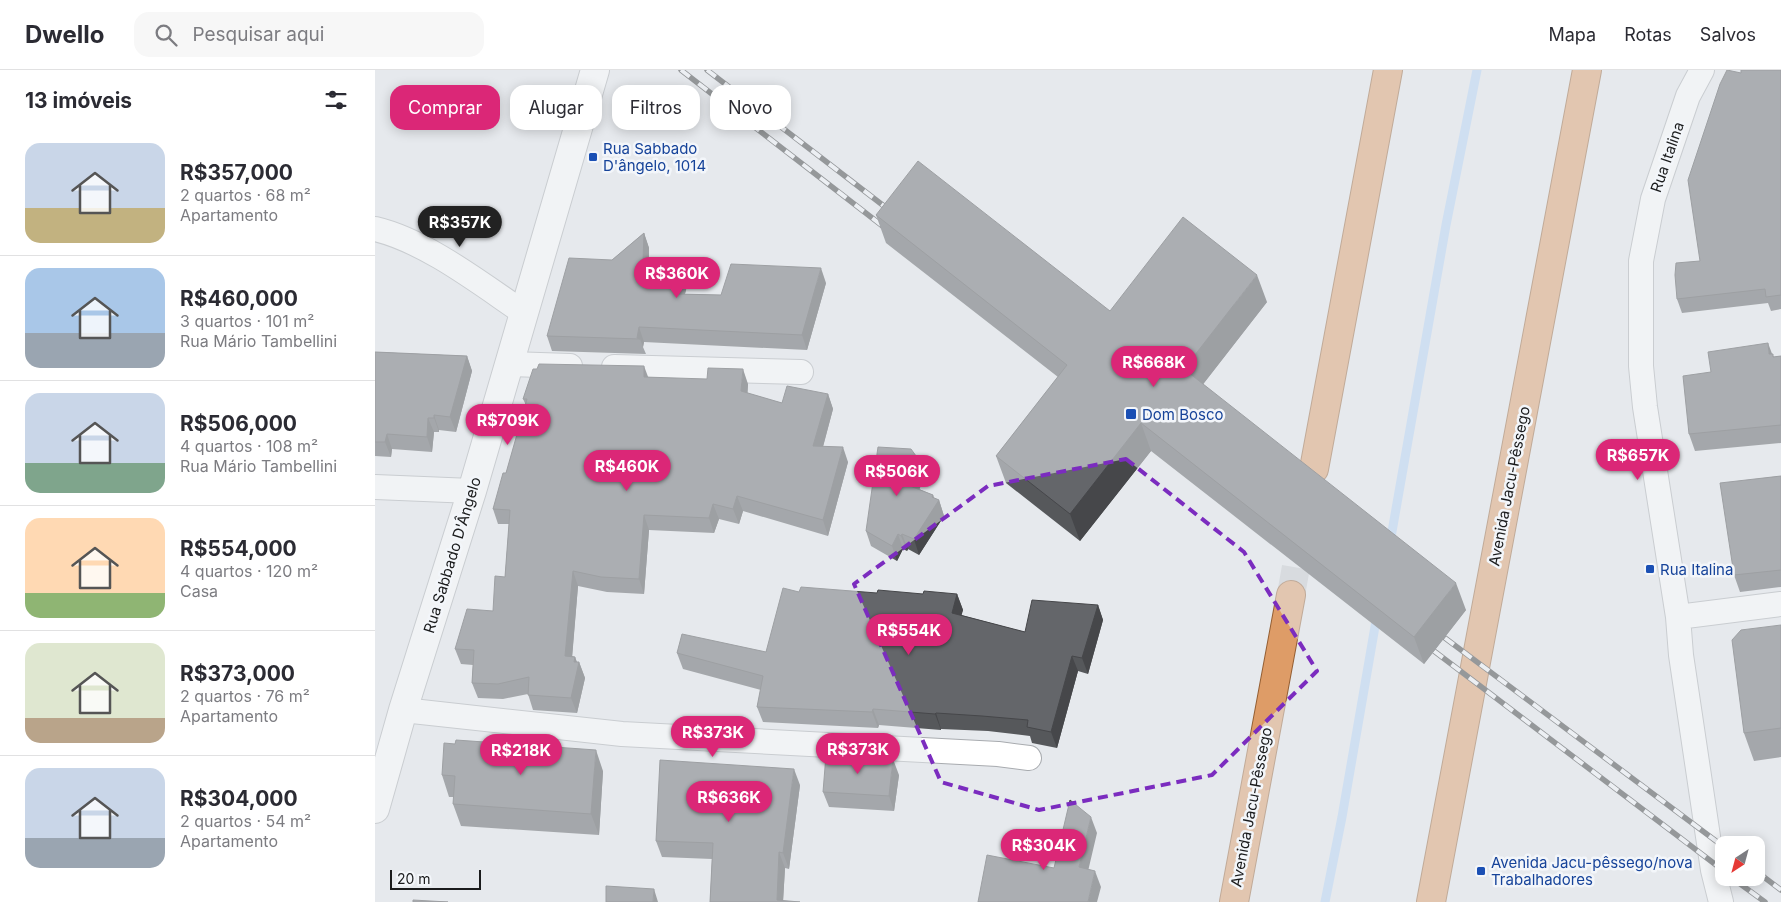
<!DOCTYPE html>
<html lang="pt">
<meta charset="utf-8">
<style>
:root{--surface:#fff;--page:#f7f7f7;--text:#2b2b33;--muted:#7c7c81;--line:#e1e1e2;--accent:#db2777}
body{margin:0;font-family:Inter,sans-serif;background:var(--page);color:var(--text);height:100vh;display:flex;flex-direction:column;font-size:19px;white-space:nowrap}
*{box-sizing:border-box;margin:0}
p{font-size:16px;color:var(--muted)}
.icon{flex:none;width:28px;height:28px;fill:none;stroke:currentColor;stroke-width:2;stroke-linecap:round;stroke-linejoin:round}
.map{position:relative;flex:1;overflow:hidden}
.sheet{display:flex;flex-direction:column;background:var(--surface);width:375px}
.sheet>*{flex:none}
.top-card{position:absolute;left:15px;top:15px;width:475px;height:45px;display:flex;gap:10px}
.needle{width:32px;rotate:216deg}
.buttons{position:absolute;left:1340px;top:766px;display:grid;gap:10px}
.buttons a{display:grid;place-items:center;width:50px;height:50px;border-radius:10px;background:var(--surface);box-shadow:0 2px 12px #0003;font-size:25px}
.scale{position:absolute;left:15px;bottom:12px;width:91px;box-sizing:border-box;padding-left:5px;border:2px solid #1a1b1c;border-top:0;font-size:14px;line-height:18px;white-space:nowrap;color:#1a1b1c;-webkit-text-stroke:4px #f3f6fa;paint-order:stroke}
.price{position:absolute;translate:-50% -42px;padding:0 11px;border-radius:18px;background:var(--accent);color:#fff;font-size:16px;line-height:32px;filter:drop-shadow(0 1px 2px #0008)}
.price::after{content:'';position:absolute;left:50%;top:30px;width:15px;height:11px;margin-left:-8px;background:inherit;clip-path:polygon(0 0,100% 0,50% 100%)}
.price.current{background:#222;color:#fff}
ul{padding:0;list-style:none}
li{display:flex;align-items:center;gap:15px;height:125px;padding:0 25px}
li+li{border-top:1px solid var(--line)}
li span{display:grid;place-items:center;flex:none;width:140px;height:100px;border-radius:15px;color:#555}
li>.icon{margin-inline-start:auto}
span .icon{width:60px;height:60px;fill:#fffc;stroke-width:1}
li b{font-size:21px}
h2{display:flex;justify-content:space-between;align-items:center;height:60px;padding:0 25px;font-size:21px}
.pill{padding:0 18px;border-radius:15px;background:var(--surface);box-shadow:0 2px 12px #0003;font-size:18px;line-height:45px}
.pill.current{background:var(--accent);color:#fff}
header{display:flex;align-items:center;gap:30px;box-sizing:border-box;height:70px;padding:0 25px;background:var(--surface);border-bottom:1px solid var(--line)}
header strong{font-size:24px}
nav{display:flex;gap:28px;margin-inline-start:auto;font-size:18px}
.search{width:350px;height:45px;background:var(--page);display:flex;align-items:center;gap:12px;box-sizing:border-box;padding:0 18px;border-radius:15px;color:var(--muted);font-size:19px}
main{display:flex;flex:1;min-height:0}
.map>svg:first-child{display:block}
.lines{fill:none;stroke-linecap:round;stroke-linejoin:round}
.stream{stroke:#b4d2f6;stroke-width:9}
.trunk-tunnel{stroke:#c7cace;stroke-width:28;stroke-dasharray:28 14;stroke-linecap:butt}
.minor-casing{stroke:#a8abaf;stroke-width:26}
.tertiary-casing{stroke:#a8abaf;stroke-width:30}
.trunk-casing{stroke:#945f34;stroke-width:30}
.minor{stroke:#fff;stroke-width:24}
.tertiary{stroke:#fff;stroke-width:28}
.trunk{stroke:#de9c67;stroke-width:28}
.rail-casing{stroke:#343537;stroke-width:5.5}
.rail{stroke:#f3f6fa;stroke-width:4;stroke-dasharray:11;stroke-linecap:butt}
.wall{fill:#56585b}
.shaded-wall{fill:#46474a}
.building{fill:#64666a;stroke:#46474a}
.marked{fill:none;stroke:#7b2cbf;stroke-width:4;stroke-dasharray:10 6;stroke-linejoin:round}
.transit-dot{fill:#1a4fb4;stroke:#f3f6fa;stroke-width:2}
.labels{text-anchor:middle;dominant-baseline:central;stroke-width:5;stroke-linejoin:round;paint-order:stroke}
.transit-label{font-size:15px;fill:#164399;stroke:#f3f6fa;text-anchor:start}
.street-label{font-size:15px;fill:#1a1b1c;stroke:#f3f6fa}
</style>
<header>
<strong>Dwello</strong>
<div class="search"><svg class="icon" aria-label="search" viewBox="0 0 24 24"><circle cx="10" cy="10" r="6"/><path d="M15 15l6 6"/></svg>Pesquisar aqui</div>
<nav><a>Mapa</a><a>Rotas</a><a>Salvos</a></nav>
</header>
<main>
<section class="sheet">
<h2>13 imóveis<svg class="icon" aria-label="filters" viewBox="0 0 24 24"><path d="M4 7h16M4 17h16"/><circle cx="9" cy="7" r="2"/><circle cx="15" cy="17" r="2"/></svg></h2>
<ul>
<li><span style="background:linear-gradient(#c9d6e8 65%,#c2b280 0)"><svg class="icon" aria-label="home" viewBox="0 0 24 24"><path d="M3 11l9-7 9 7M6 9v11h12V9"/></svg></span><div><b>R$357,000</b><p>2 quartos · 68 m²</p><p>Apartamento</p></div></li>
<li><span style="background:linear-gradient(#a9c7e8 65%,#9aa5b1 0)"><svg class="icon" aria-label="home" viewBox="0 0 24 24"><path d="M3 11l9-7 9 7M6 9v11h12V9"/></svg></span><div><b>R$460,000</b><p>3 quartos · 101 m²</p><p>Rua Mário Tambellini</p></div></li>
<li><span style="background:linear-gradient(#c9d6e8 70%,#7fa58c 0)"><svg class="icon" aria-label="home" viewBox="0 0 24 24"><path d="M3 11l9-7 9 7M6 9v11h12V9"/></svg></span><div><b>R$506,000</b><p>4 quartos · 108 m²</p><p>Rua Mário Tambellini</p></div></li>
<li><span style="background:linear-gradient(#ffd9b3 75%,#8fb573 0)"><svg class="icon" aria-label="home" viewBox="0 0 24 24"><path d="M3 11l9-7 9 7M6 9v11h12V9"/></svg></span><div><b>R$554,000</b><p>4 quartos · 120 m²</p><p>Casa</p></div></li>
<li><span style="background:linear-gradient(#dfe7d0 75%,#b9a48a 0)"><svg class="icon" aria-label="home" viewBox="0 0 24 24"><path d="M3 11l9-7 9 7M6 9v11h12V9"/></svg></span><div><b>R$373,000</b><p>2 quartos · 76 m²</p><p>Apartamento</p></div></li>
<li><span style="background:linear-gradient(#c9d6e8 70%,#9aa5b1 0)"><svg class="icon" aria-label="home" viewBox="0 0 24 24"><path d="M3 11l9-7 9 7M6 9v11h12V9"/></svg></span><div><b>R$304,000</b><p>2 quartos · 54 m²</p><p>Apartamento</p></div></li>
</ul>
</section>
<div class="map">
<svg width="1406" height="832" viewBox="0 0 1406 832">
<rect width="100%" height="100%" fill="#e6e9ed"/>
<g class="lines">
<path class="stream" d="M1015 473 1071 155 1102 0
M950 832 967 747 1002 545"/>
<path class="trunk-tunnel" d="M916 525 928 457"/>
<defs>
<path id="minor" d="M1327 0 1313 26 1278 129 1266 191V296L1270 337 1303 547 1306 585 1338 800 1346 832
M0 159C51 171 106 214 149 243
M135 294 195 296
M239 297 426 302
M0 417 97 421
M1303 547 1406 534
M28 640 247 664 623 684 654 688"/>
<path id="tertiary" d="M0 739 28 640 97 421 220 0"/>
<path id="trunk" d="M939 399 1013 0
M859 832 916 525
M1056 832 1212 0"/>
</defs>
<use href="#minor" class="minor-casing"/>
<use href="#tertiary" class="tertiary-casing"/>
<use href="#trunk" class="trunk-casing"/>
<use href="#minor" class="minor"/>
<use href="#tertiary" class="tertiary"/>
<use href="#trunk" class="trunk"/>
<defs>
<path id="rail" d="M306 0 514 161
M332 0 518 143
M1070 568 1349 777
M1059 581 1349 801
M1381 801 1406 820
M1357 808 1390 832"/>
</defs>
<use href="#rail" class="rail-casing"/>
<use href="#rail" class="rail"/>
</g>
<path class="wall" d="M1406 0V239L1396 241 1393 233 1307 243 1302 229 1325 191 1366 3Z
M501 145 735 241 892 232 828 314 1091 540 1049 594 776 381 705 471 631 413 621 386 683 307 511 173Z
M269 163 274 178V191L308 192 314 208 310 224 346 225 451 213 432 280 269 272 268 277 271 284 177 281 172 266 237 190Z
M0 282 92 286 97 301 81 362 64 360V362H59L57 382 17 379 16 387 0 386Z
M1397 284 1399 287 1406 286V373L1320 381 1314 364 1336 302Z
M162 299 373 314 372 323 407 333 453 324 458 339 448 377 473 392 453 466 368 441 364 454 344 449 339 463 274 460 269 524 232 522 203 516 197 586 200 587 202 592H204L210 608 202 643 158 640 153 624 128 629 103 628 97 613 98 595 86 594 80 579 118 541 130 507 134 454H123L118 439 131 403 151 335 148 329Z
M549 405 544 419 558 425 559 428 564 430 569 446 544 485 533 479 532 481 528 479 522 491 496 476 491 461Z
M1406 406V517L1365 522 1359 505Z
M424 522 548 524H582L588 540 586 545 650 562 723 535 728 550 713 604 703 601 682 678 657 673 655 666 613 661 566 659V660L504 655 503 658 388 652 382 637 386 620 308 599 302 583 391 582Z
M1406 555V687L1379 691 1369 663Z
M228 701 224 765 86 756 78 734 79 727H74L67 705Z
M524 705 519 741 454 737 448 722Z
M425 715 414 799 410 798 408 831 335 832 337 789 287 787 281 771Z"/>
<path class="shaded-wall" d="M269 163 274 178 273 206 268 191Z
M308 192 314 208 306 239 301 224Z
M446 198 451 213 432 280 427 265Z
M882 205 892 232 819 326 809 299Z
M264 257 269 272 268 277 265 269 262 268Z
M1393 273 1399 289 1394 284Z
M92 286 97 301 81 362 75 347Z
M269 296 275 312 269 307Z
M368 299 373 314 372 336 366 321Z
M453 324 458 339 444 391 438 376Z
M59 345 64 360V362L59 348Z
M53 348 59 362 57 382 52 367Z
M766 353 776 381 705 471 695 444Z
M12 364 17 379 16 387 10 372Z
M468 377 473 392 453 466 448 450Z
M544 390 549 405 541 431 535 416Z
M558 425 561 434 564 430 569 446 544 485 539 469Z
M362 426 368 441 364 454 358 439Z
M338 434 344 449 339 463 334 448Z
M269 445 274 460 269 524 264 509Z
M523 464 528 479 522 491 517 476Z
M527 464 533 479 532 481 526 466Z
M198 501 203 516 196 601 190 586Z
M1081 513 1091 540 1049 594 1039 567Z
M582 524 588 540 583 559 577 543Z
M723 535 728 550 713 604 707 588Z
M697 586 703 601 682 678 676 662Z
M200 587 203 596 204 592 210 608 202 643 196 628Z
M498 639 504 655 503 658 497 642Z
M561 643 566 659V660L560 644Z
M221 680 228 701 224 765 216 744Z
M518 689 524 705 519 741 514 726Z
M419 699 425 715 414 799 408 783Z
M716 747 722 763 710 814 704 797Z
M404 782 410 798 408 832 402 830Z
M720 801 726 817 722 832H713Z
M279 819 283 832H278Z"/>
<path class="building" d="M1352 0 1366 3V0H1406V225L1391 227 1390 219 1302 229 1300 205 1301 193 1325 191 1313 110 1345 14Z
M543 91 735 241 808 147 882 205 809 299 1081 513 1039 567 766 353 695 444 621 386 692 295 501 145Z
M269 163 268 191 308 192 301 224 346 225 356 194 446 198 427 265 264 257 262 268 265 269 172 266 194 188 237 190Z
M1393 273 1394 284H1398V287L1406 286V355L1314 364 1308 306 1336 302 1333 282Z
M0 282 92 286 75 347 59 345V348H53L52 367 12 364 10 372H0Z
M164 294 269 296V307L332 309 333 298 368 299 366 321 407 333 412 316 453 324 438 376 468 377 448 450 362 426 358 439 338 434 334 448 269 445 264 509 226 507 198 501 190 586 200 587 199 592H204L196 628 153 625 154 607 123 614 97 613 99 580 80 579 92 539 118 541 120 506 130 507 135 440 118 439 128 403H131L152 329H148L158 299H162Z
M503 377 536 379 544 390 535 416 558 425 557 427 564 430 539 469 527 464 526 466 523 464 517 476 491 461Z
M1406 406V500L1359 505 1345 413Z
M426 517 502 523 503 520 548 524 549 521 582 524 577 543 650 562 657 530 723 535 707 588 697 586 676 662 652 657 653 650 607 646 561 643 560 644 498 639 497 642 382 637 388 606 302 583 307 564 391 582 408 518 424 522Z
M1406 555V658L1369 663 1357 570 1366 560Z
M81 670 221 680 216 744 78 734 80 706 67 705 69 673 80 674Z
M451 685 518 689 514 726 448 722Z
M285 690 419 699 408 783 404 782 402 830 425 832H335L338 773 281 771Z
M695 730 716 747 704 797 720 801 713 832H603L612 785 679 798Z
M231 816 279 819 278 832H231Z
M38 830 73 832H38Z"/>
<path d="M0 0H1406V832H0ZM751 389 869 482 942 601 837 705 664 740 566 712 479 514 613 416Z" fill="#e6e9ed" fill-opacity=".55" fill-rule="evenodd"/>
<path class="marked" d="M751 389 869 482 942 601 837 705 664 740 566 712 479 514 613 416Z"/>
<g class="transit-dot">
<rect x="213" y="82" width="10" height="10" rx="2.5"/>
<rect x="750" y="338" width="12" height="12" rx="2.5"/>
<rect x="1270" y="494" width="10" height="10" rx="2.5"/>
<rect x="1101" y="796" width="10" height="10" rx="2.5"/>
</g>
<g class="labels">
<g class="transit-label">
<text x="228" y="78">Rua Sabbado<tspan x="228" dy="17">D'ângelo, 1014</tspan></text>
<text x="767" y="344">Dom Bosco</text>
<text x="1285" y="499">Rua Italina</text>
<text x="1116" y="792">Avenida Jacu-pêssego/nova<tspan x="1116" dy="17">Trabalhadores</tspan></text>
</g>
<g class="street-label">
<text transform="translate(1292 87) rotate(-71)">Rua Italina</text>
<text transform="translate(1134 416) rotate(-79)">Avenida Jacu-Pêssego</text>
<text transform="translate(77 485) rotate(-73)">Rua Sabbado D'Ângelo</text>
<text transform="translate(876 737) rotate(-79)">Avenida Jacu-Pêssego</text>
</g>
</g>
</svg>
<div class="buttons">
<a><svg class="needle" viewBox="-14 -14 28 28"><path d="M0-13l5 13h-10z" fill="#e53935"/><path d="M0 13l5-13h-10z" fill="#7c7c81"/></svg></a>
</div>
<div class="scale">20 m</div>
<b class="price current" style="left:85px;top:178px">R$357K</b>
<b class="price" style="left:302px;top:229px">R$360K</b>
<b class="price" style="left:779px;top:318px">R$668K</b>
<b class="price" style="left:133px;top:376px">R$709K</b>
<b class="price" style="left:1263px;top:411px">R$657K</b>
<b class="price" style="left:252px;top:422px">R$460K</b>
<b class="price" style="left:522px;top:427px">R$506K</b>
<b class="price" style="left:534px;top:586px">R$554K</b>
<b class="price" style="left:338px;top:688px">R$373K</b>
<b class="price" style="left:483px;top:705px">R$373K</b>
<b class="price" style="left:146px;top:706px">R$218K</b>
<b class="price" style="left:354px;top:753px">R$636K</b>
<b class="price" style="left:669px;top:801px">R$304K</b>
<div class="top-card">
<a class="pill current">Comprar</a>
<a class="pill">Alugar</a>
<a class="pill">Filtros</a>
<a class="pill">Novo</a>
</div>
</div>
</main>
